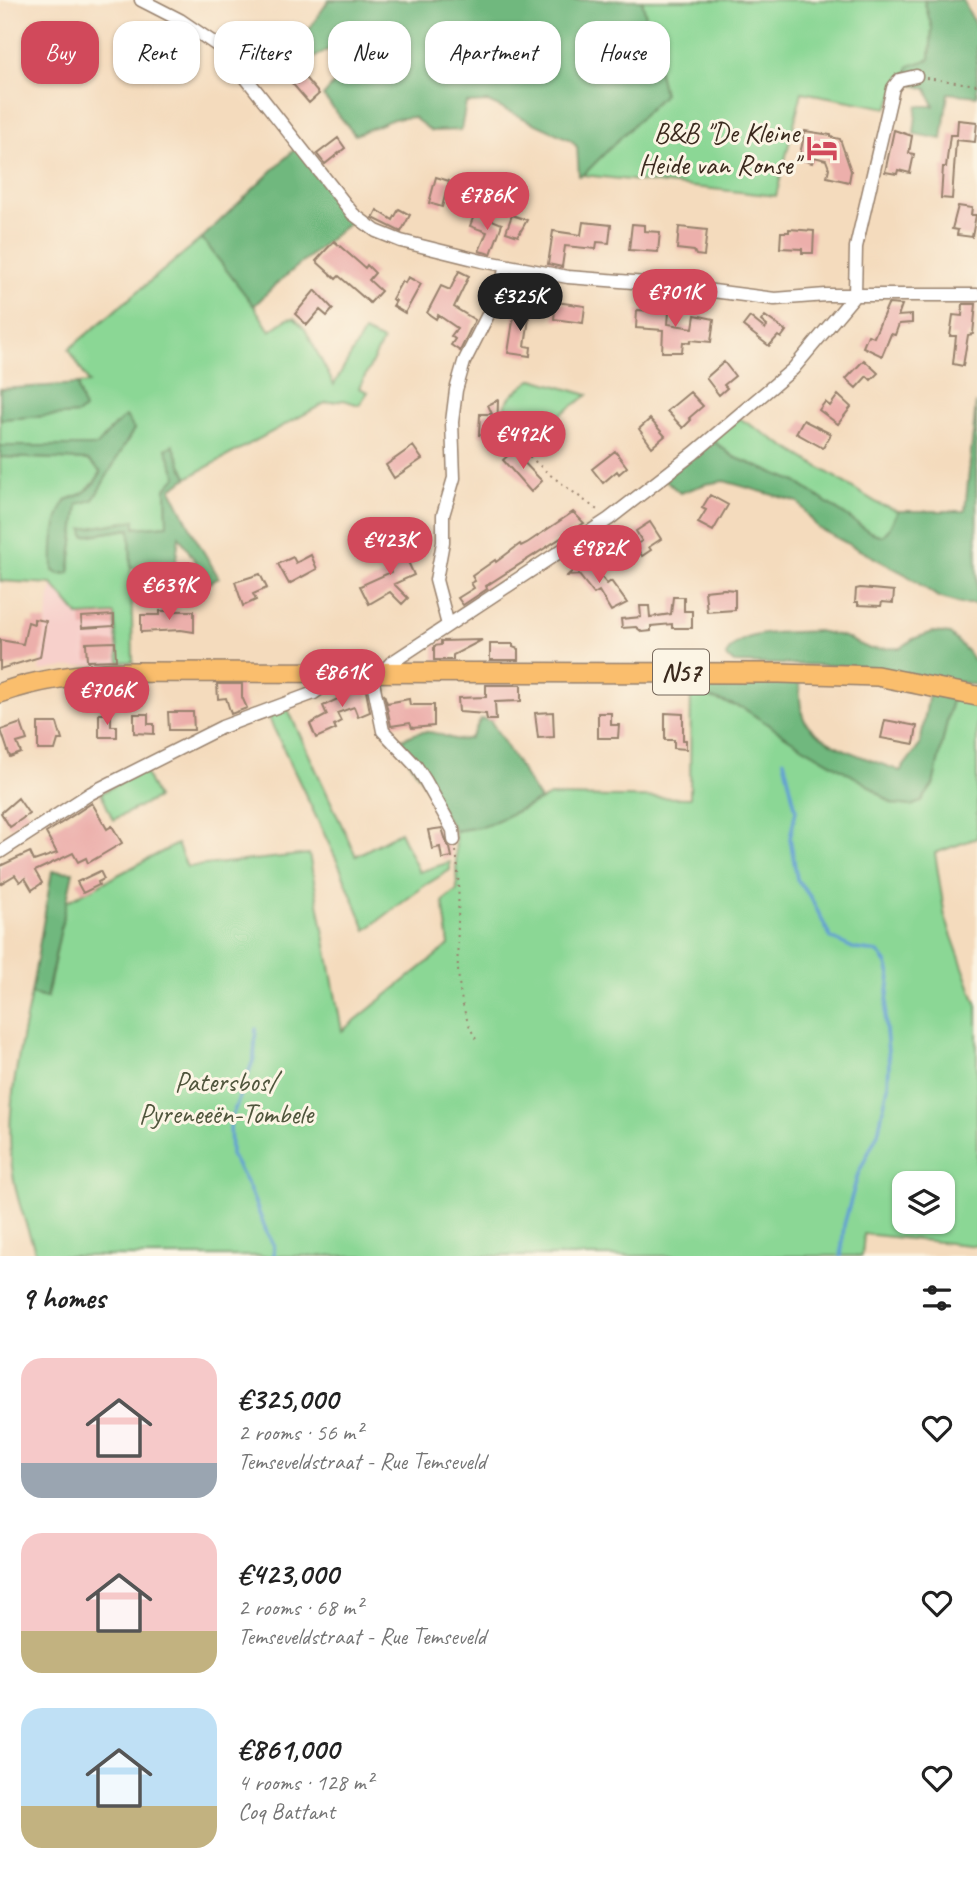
<!DOCTYPE html>
<meta charset="utf-8">
<style>
:root{--surface:#fff;--page:#f6f6f6;--text:#222;--muted:#767676;--accent:#d1495b}
body{margin:0;font-family:Caveat,sans-serif;background:var(--page);color:var(--text);height:100vh;display:flex;flex-direction:column;font-size:26px;white-space:nowrap}
*{box-sizing:border-box;margin:0}
p{font-size:23px;color:var(--muted)}
.icon{flex:none;width:38px;height:38px;fill:none;stroke:currentColor;stroke-width:2;stroke-linecap:round;stroke-linejoin:round}
.map{position:relative;height:1256px;overflow:hidden}
.sheet{display:flex;flex-direction:column;background:var(--surface);flex:1}
.sheet>*{flex:none}
.top-card{position:absolute;left:21px;top:21px;width:936px;height:63px;display:flex;gap:14px}
.fabs{position:absolute;left:892px;top:1171px;display:grid;gap:14px}
.fabs a{display:grid;place-items:center;width:63px;height:63px;border-radius:14px;background:var(--surface);box-shadow:0 2px 5px #0004;font-size:35px}
.price{position:absolute;translate:-50% -60px;padding:0 16px;border-radius:24px;background:var(--accent);color:#fff;font-size:23px;line-height:46px;filter:drop-shadow(0 2px 4px #0008)}
.price::after{content:'';position:absolute;left:50%;top:42px;width:21px;height:16px;margin-left:-10px;background:inherit;clip-path:polygon(0 0,100% 0,50% 100%)}
.price.active{background:#222;color:#fff}
ul{padding:0;list-style:none}
li{display:flex;align-items:center;gap:21px;height:175px;padding:0 21px}
li span{display:grid;place-items:center;flex:none;width:196px;height:140px;border-radius:21px;color:#555}
li>.icon{margin-inline-start:auto}
span .icon{width:84px;height:84px;fill:#fffc;stroke-width:1}
li b{font-size:30px}
h2{display:flex;justify-content:space-between;align-items:center;height:84px;padding:0 21px;font-size:30px}
.pill{padding:0 24px;border-radius:21px;background:var(--surface);box-shadow:0 2px 5px #0004;font-size:24px;line-height:63px}
.pill.active{background:var(--accent);color:#fff}
.map>svg:first-child{display:block}
.built{fill:#f7d0cb}
.green{fill:#8bd795;stroke:#63805a;stroke-width:2;fill-rule:evenodd}
.forest{fill:#70b87e;stroke:#56714e;stroke-width:2}
.lines{fill:none;stroke-linecap:round;stroke-linejoin:round}
.stream{stroke:#629fd3;stroke-width:3.5}
.building{fill:#ecafab}
.minor-casing{stroke:#98826e;stroke-width:15}
.primary-casing{stroke:#98826e;stroke-width:22}
.path{stroke:#98826e;stroke-width:2;stroke-dasharray:2 5;stroke-linecap:butt}
.minor{stroke:#fff;stroke-width:12}
.primary{stroke:#fabe6d;stroke-width:19}
.labels{text-anchor:middle;dominant-baseline:central;stroke-width:6;stroke-linejoin:round;paint-order:stroke}
.shield{fill:#fcf5e5;stroke:#75675a;stroke-width:2}
.shield-label{font-size:26px;font-weight:bold;fill:#3b2a1e}
.poi-label{font-size:28px;fill:#3b2a1e;stroke:#fcf5e5;text-anchor:end}
.park-label{font-size:28px;fill:#4f553c;stroke:#fcf5e5}
</style>
<div class="map">
<svg width="977" height="1256" viewBox="0 0 977 1256">
<rect width="100%" height="100%" fill="#fcf5e5"/>
<filter id="ink" filterUnits="userSpaceOnUse"><feTurbulence type="fractalNoise" baseFrequency=".0143" numOctaves="2"/><feDisplacementMap in="SourceGraphic" scale="14" xChannelSelector="R" yChannelSelector="G"/><feConvolveMatrix kernelMatrix="1 2 1 2 8 2 1 2 1" color-interpolation-filters="sRGB"/></filter>
<filter id="wash" filterUnits="userSpaceOnUse"><feTurbulence type="fractalNoise" baseFrequency=".00686" numOctaves="4" result="noise"/><feDisplacementMap in="SourceGraphic" scale="28" xChannelSelector="R" yChannelSelector="G"/><feGaussianBlur stdDeviation="1.57" result="paint"/><feColorMatrix in="noise" values="0 0 0 0 0 0 0 0 0 0 0 0 0 0 0 0 0 1.4 0 .05"/><feComposite in="paint" operator="in"/></filter>
<g filter="url(#wash)">
<rect width="100%" height="100%" fill="#f4dbbd"/>
<path class="built" d="M130 529 133 662 66 667 39 671 52 584 74 531Z"/>
<path class="green" d="M642 0H924L932 28 930 59 907 72 887 108 802 92 776 196 583 175 664 94Z
M202 238 254 306 270 331 287 319 294 318 305 329 334 385 364 332 383 341 359 388 368 392 359 405 344 400 325 403 187 478 173 445 166 449 177 477 166 488 167 525 134 528 135 520 84 536 130 529 133 662H119L114 614 79 616 52 584 0 581V457L89 460 101 472C91 489 85 494 66 500L59 574 69 573 78 503 93 500 134 429 113 427 97 446H0V419L78 414 83 409 78 389 79 384 89 383 69 349Z
M533 379 588 395 544 426 524 448 511 439 508 442C497 406 504 399 533 379Z
M739 418 879 504 898 511 889 529 883 536 870 532 796 482 734 457 712 440Z
M691 680H701L708 697 743 708 793 741 865 783 893 804 911 806 921 802 933 785 952 699 977 704V838L935 853 945 917 977 1006V1246L864 1234 862 1256H37C30 1235 22 1215 17 1194 0 1128 18 1059 31 994L47 998 66 902 177 844 187 867 309 854 342 1031 449 945 443 901 457 890 455 831 485 826 550 796 690 798ZM905 1183H943V1222H905Z
M286 705 356 856 400 832 419 872 450 862V870L424 886 366 930 339 865 266 712Z
M144 770 157 798 113 820 101 793Z"/>
<path class="forest" d="M329 0H642L664 94 583 175 579 176 577 147 571 140 488 102 466 103 461 130 431 131 413 117 393 119 355 135 323 96 346 70 331 48 312 59 301 41Z
M924 0H963L977 28V96L948 93 942 139 914 134 917 106H934L927 89 905 82 909 66 930 59 932 28Z
M298 146 355 218 275 285 254 306 202 238Z
M79 384 78 389 84 409 78 414 0 419V389Z
M976 403 977 604H961L938 597 905 574 818 528 798 502 724 481 706 484 680 493 664 479 712 440 734 457 796 482 870 532 883 536 889 529 898 511H965Z
M126 416 134 429 93 500 78 504 69 573 59 574 53 571C52 546 53 521 66 500 85 494 92 489 101 472L88 460 0 457V446H97L113 427Z
M173 445 187 478 171 489 195 537 219 578 209 583 179 536 175 567 131 568 130 529 84 536 83 529 135 520V528L167 525 166 488 177 476 166 449Z
M817 631 842 636 870 649 901 648 913 639 933 632 950 634 967 651 977 665V685L862 666 734 663 726 656C739 627 791 634 817 631Z
M701 680H799C800 692 799 708 804 719 818 745 873 760 900 771L920 745 929 693 952 699 933 785 921 802 911 806 893 804 865 783 793 741 743 708 708 697 702 691Z
M481 719 490 720 540 800 485 826 455 831 396 741C405 739 414 733 422 732 441 730 452 745 470 738Z
M52 871 73 872 46 998 31 994Z"/>
<g class="lines">
<path class="stream" d="M784 760 796 810 790 838 797 879 811 898 831 938 855 949 878 952 887 964 890 975 885 1020 889 1063 888 1087 878 1133 858 1174 844 1225 841 1256
M256 1029 254 1058 230 1122 231 1155 249 1188 267 1233 274 1245V1256"/>
</g>
<g id="blocks">
<path class="building" d="M270 39 287 66 272 77 257 58 262 53 258 49Z
M301 73 319 94 309 103 291 82Z
M958 120 977 122 975 142 956 140 952 199 941 198 943 167H946L950 135H957Z
M894 130 912 136 909 153 914 154 910 173 898 170 897 174 885 172Z
M805 131 831 135V137L840 139 851 171 849 182 827 177 829 168 826 160 814 157 812 163 799 159Z
M338 138 345 148 325 164 317 154Z
M436 177 449 181 442 207 429 203Z
M958 206 972 208 971 215H976L972 237 957 235 958 230 952 229Z
M399 209 410 215 401 232 373 218 377 210 393 220Z
M475 213 502 224 491 254 479 251 487 232 470 226Z
M512 215 527 220 518 236 506 232Z
M583 222 611 225 609 243 597 242 596 249 565 246 562 267 548 264 553 231 581 235Z
M632 224 644 225V231L660 232 658 252 629 250Z
M679 227 707 230 704 256 696 255 694 251 677 249Z
M789 229 814 231 813 253H802V249L780 248 781 232H789Z
M334 241 365 268 367 265 375 273 369 280 381 291 370 303 339 276 336 279 316 261Z
M459 271 469 276 454 307 475 320 460 351 451 345 455 339 451 336 457 328 438 315 436 319 427 313 441 286 450 290Z
M408 277 421 284 405 313 393 306 396 301 392 299 402 281 405 283Z
M315 290 333 309 327 316 320 310 307 325 295 314Z
M556 302 585 306 583 323 554 319Z
M888 304 902 305 898 316 912 315V323L899 324 895 335 891 334 882 356 863 347 868 335 874 337Z
M963 304H976L973 334 968 335 963 366 953 364 956 336H950L953 315 962 316Z
M515 308 530 311 525 346 531 347 530 356 508 353Z
M637 310 669 312 668 324 693 328 695 315 714 319 711 342 691 340 690 343 683 342 682 352H662L663 330 636 328Z
M765 316 786 331 781 338 778 336 769 346 743 326 750 317 765 329 767 326 761 321Z
M864 360 878 373 871 380 867 376 856 388 846 379Z
M724 362 735 376 724 385 727 388 719 395 706 378Z
M690 392 703 406 689 418 691 420 683 428 667 411Z
M838 395 851 407 838 424 819 410 825 402 830 406Z
M498 400 497 436 479 435 480 414H492L488 405Z
M650 419 665 436 652 447 639 429Z
M803 420 831 434 823 448 796 433Z
M413 446 422 459 394 478 386 465Z
M513 451 542 481 531 492 503 460Z
M615 451 627 467 619 474 617 471 603 483 592 469Z
M710 495 728 505 713 531 698 523 706 510 702 508Z
M573 512 584 523 486 586 487 589 463 605 458 598 474 588 471 583 475 581 472 576 495 560 496 562 520 544 521 546 527 543Z
M650 522 661 539 649 547 651 550 642 556 635 545 642 541 636 531Z
M400 544 414 575 394 584 408 598 402 604 390 592 369 604 360 586 391 572 382 552Z
M311 555 317 569 289 584 278 564 293 557 296 563Z
M587 558 607 584 611 581 627 603 611 611 599 591 594 594 579 575 567 576Z
M260 574 267 588 253 594 256 600 243 606 235 582Z
M860 588 894 591 893 603 882 602 881 606 858 605V602H855L856 589Z
M724 589 735 590V610L707 612 705 591Z
M673 597H684V611H692V628H672V624L651 626V631L642 632 636 627 622 628 621 619 641 617 640 606H649L650 617 671 614Z
M160 611H194V632L181 630 141 632V615H160Z
M114 615V626L82 628 81 617Z
M34 619 46 621 40 657 0 669V640L23 644 28 622 34 624Z
M482 640 453 655V660H434V646L441 645V641Z
M115 642 116 660 87 661 86 643Z
M490 644H513V647L518 649V660H490Z
M217 684H242V697L247 708 231 714 226 698 218 699Z
M342 685H365L370 712 358 717 354 707 337 713 341 721 334 725 336 729 316 738 310 724 327 715 323 706 344 696Z
M486 685H521V701L495 702 496 720H487L486 714 459 712 458 698 486 697Z
M384 694 387 703 409 699 410 705H434V726L412 728 410 723 391 726Z
M168 712H193L194 730H169Z
M553 712 554 737 538 738 535 713Z
M598 713H611V725H619L618 738H598Z
M665 713 683 714V740H686V749L674 748V740H665Z
M99 714H111V726H117V737H99Z
M134 714H148V724H154V734L134 733Z
M885 720 917 726 914 744 881 738Z
M21 723 27 740 17 743 21 753 10 757 1 730Z
M38 723H57L62 740H58L55 750H38Z
M18 798 29 814 10 827 1 813Z
M92 803 107 829 112 826 122 843 88 863 86 858 78 862 73 853 35 871 42 883 32 890 25 878 20 882 15 875 0 884V866L30 852 34 861 57 853 46 833Z
M442 828 447 844 450 848 452 857 442 859 440 847 432 849 428 830Z
M100 871 104 879 98 882 99 885 83 893 77 882Z"/>
</g>
</g>
<g filter="url(#ink)">
<use href="#blocks" fill-opacity="0" stroke="#98826e" stroke-width="2"/>
<g class="lines">
<defs>
<path id="minor" d="M141 0 180 20 224 50 353 214 376 231 401 241 482 261 568 277 659 284 775 299 826 295H977
M448 625 436 580 443 542V515L454 478 452 422 456 390 464 362 499 293 506 266
M371 672 383 731 416 766 425 780 453 830 454 840
M383 672 391 663 609 519 694 453 793 369 855 295 856 247 893 88 899 80 916 76
M0 852 91 793 222 727 314 693 325 685 334 672"/>
<path id="primary" d="M0 693C42 678 83 673 128 672L780 673 877 676 977 696"/>
</defs>
<use href="#minor" class="minor-casing"/>
<use href="#primary" class="primary-casing"/>
<path class="path" d="M926 78 977 85
M519 447 549 474 600 512
M456 851C465 913 444 985 477 1041"/>
<use href="#minor" class="minor"/>
<use href="#primary" class="primary"/>
</g>
</g>
<defs>
<symbol id="hotel-bare" viewBox="-9 -9 18 18"><path d="M-6-4.5h1.5V1H6V5H4.5V3h-9V5H-6ZM-4 0a1.8 1.8 0 1 1 3.6 0ZM.5 0V-2.5h3Q6-2.5 6 0Z" fill="#d1495b" stroke="#fcf5e5" stroke-width="2.5" paint-order="stroke"/></symbol>
</defs>
<g fill-rule="evenodd">
<use href="#hotel-bare" x="800" y="126" width="44" height="44"/>
</g>
<g class="labels">
<rect class="shield" x="653" y="649.5" width="56" height="45" rx="5"/>
<g class="shield-label">
<text x="681" y="672">N57</text>
</g>
<g class="poi-label">
<text x="799" y="132">B&amp;B "De Kleine<tspan x="799" dy="32">Heide van Ronse"</tspan></text>
</g>
<g class="park-label">
<text x="226" y="1081">Patersbos/<tspan x="226" dy="32">Pyreneeën-Tombele</tspan></text>
</g>
</g>
</svg>
<div class="fabs">
<a><svg class="icon" aria-label="layers" viewBox="0 0 24 24"><path d="M12 4l9 5-9 5-9-5zM3 14l9 5 9-5"/></svg></a>
</div>
<b class="price" style="left:487px;top:232px">€786K</b>
<b class="price" style="left:675px;top:329px">€701K</b>
<b class="price active" style="left:520px;top:333px">€325K</b>
<b class="price" style="left:523px;top:471px">€492K</b>
<b class="price" style="left:390px;top:577px">€423K</b>
<b class="price" style="left:599px;top:585px">€982K</b>
<b class="price" style="left:169px;top:622px">€639K</b>
<b class="price" style="left:342px;top:709px">€861K</b>
<b class="price" style="left:107px;top:727px">€706K</b>
<div class="top-card">
<a class="pill active">Buy</a>
<a class="pill">Rent</a>
<a class="pill">Filters</a>
<a class="pill">New</a>
<a class="pill">Apartment</a>
<a class="pill">House</a>
</div>
</div>
<section class="sheet">
<h2>9 homes<svg class="icon" aria-label="filters" viewBox="0 0 24 24"><path d="M4 7h16M4 17h16"/><circle cx="9" cy="7" r="2"/><circle cx="15" cy="17" r="2"/></svg></h2>
<ul>
<li><span style="background:linear-gradient(#f6c9c9 75%,#9aa5b1 0)"><svg class="icon" aria-label="home" viewBox="0 0 24 24"><path d="M3 11l9-7 9 7M6 9v11h12V9"/></svg></span><div><b>€325,000</b><p>2 rooms · 56 m²</p><p>Temseveldstraat - Rue Temseveld</p></div><svg class="icon" aria-label="heart" viewBox="0 0 24 24"><path d="M12 20l-8-8c-3-5 5-10 8-4 3-6 11-1 8 4z"/></svg></li>
<li><span style="background:linear-gradient(#f6c9c9 70%,#c2b280 0)"><svg class="icon" aria-label="home" viewBox="0 0 24 24"><path d="M3 11l9-7 9 7M6 9v11h12V9"/></svg></span><div><b>€423,000</b><p>2 rooms · 68 m²</p><p>Temseveldstraat - Rue Temseveld</p></div><svg class="icon" aria-label="heart" viewBox="0 0 24 24"><path d="M12 20l-8-8c-3-5 5-10 8-4 3-6 11-1 8 4z"/></svg></li>
<li><span style="background:linear-gradient(#bfe0f5 70%,#c2b280 0)"><svg class="icon" aria-label="home" viewBox="0 0 24 24"><path d="M3 11l9-7 9 7M6 9v11h12V9"/></svg></span><div><b>€861,000</b><p>4 rooms · 128 m²</p><p>Coq Battant</p></div><svg class="icon" aria-label="heart" viewBox="0 0 24 24"><path d="M12 20l-8-8c-3-5 5-10 8-4 3-6 11-1 8 4z"/></svg></li>
</ul>
</section>
